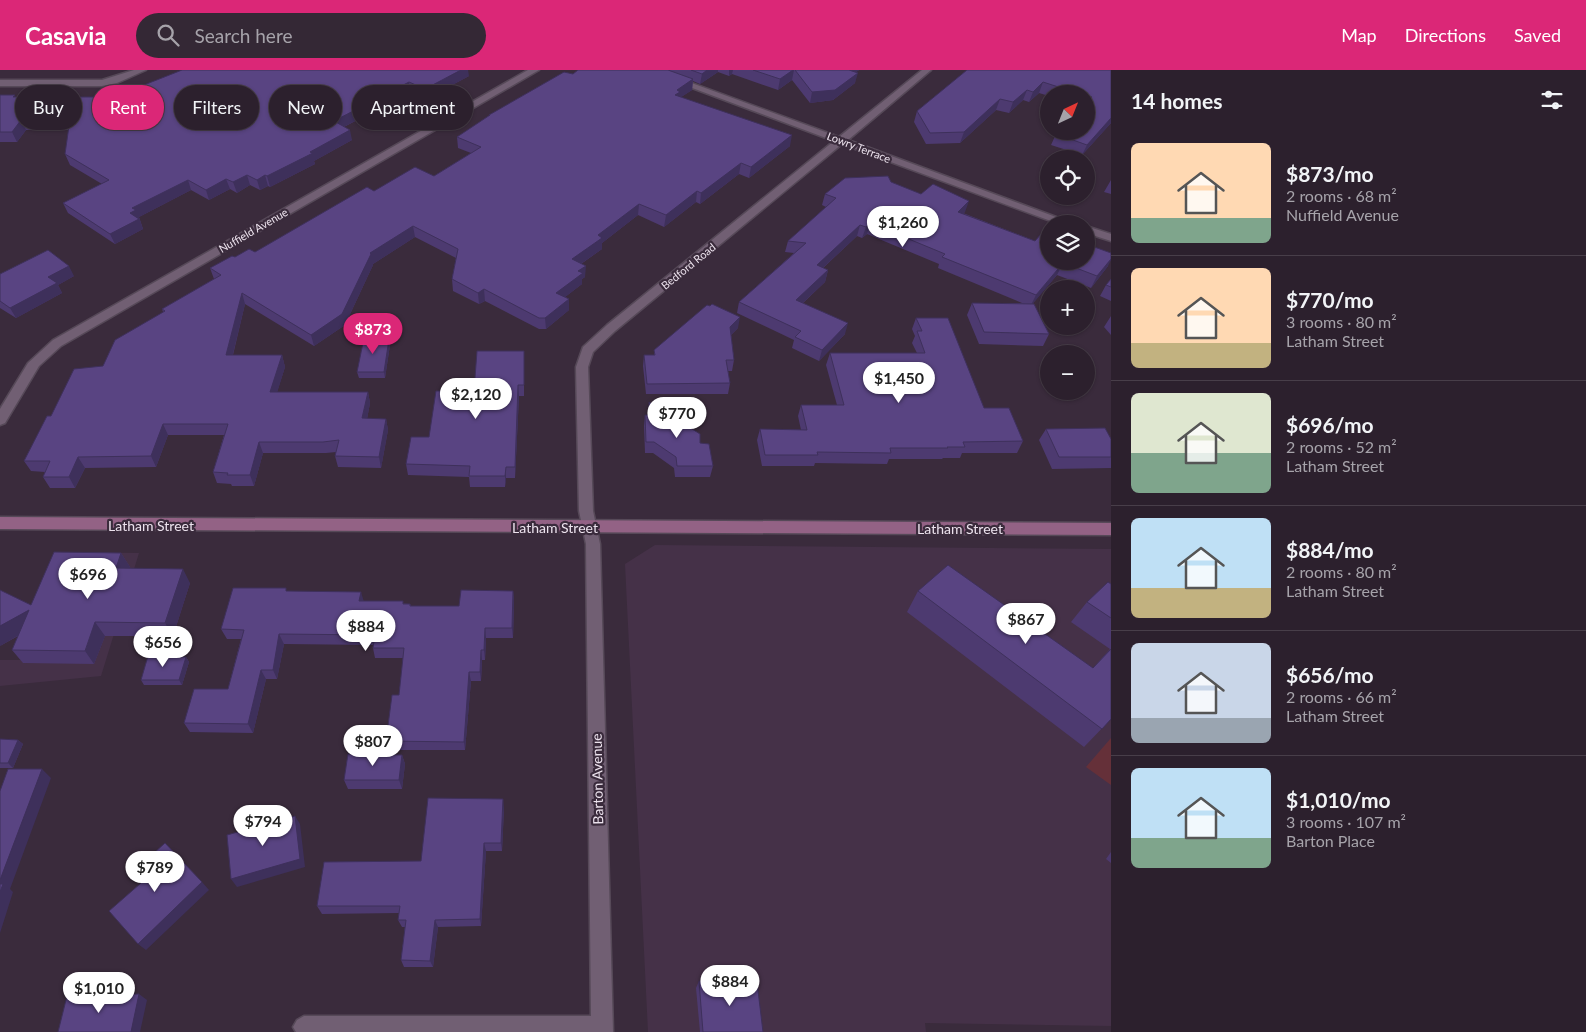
<!DOCTYPE html>
<meta charset="utf-8">
<style>
:root{--surface:#2c202d;--page:#342835;--text:#f1f3f6;--muted:#a6a3aa;--line:#483e49;--accent:#db2777}
body{margin:0;font-family:Lato,sans-serif;background:var(--page);color:var(--text);height:100vh;display:flex;flex-direction:column;font-size:19px;white-space:nowrap}
*{box-sizing:border-box;margin:0}
p{font-size:16px;color:var(--muted)}
.icon{flex:none;width:28px;height:28px;fill:none;stroke:currentColor;stroke-width:2;stroke-linecap:round;stroke-linejoin:round}
.map{position:relative;flex:1;overflow:hidden}
.panel{display:flex;flex-direction:column;background:var(--surface);width:475px}
.panel>*{flex:none}
.hud{position:absolute;left:15px;top:15px;width:475px;height:45px;display:flex;gap:10px}
.needle{width:32px;rotate:43deg}
.controls{position:absolute;left:1040px;top:15px;display:grid;gap:10px}
.controls a{display:grid;place-items:center;width:55px;height:55px;border-radius:50%;background:var(--surface);box-shadow:0 1px 4px #0004,0 0 0 1px var(--line);font-size:25px}
.price{position:absolute;translate:-50% -42px;padding:0 11px;border-radius:18px;background:#fff;color:#222;font-size:16px;line-height:32px;filter:drop-shadow(0 1px 2px #0008)}
.price::after{content:'';position:absolute;left:50%;top:30px;width:15px;height:11px;margin-left:-8px;background:inherit;clip-path:polygon(0 0,100% 0,50% 100%)}
.price.active{background:var(--accent);color:#fff}
ul{padding:0;list-style:none}
li{display:flex;align-items:center;gap:15px;height:125px;padding:0 20px}
li+li{border-top:1px solid var(--line)}
li span{display:grid;place-items:center;flex:none;width:140px;height:100px;border-radius:8px;color:#555}
li>.icon{margin-inline-start:auto}
span .icon{width:60px;height:60px;fill:#fffc;stroke-width:1}
li b{font-size:21px}
h2{display:flex;justify-content:space-between;align-items:center;height:60px;padding:0 20px;font-size:21px}
.tag{padding:0 18px;border-radius:22px;background:var(--surface);box-shadow:0 1px 4px #0004,0 0 0 1px var(--line);font-size:18px;line-height:45px}
.tag.active{background:var(--accent);color:#fff}
header{display:flex;align-items:center;gap:30px;box-sizing:border-box;height:70px;padding:0 25px;background:var(--accent);color:#fff}
header strong{font-size:24px}
nav{display:flex;gap:28px;margin-inline-start:auto;font-size:18px}
.search{width:350px;height:45px;background:var(--page);display:flex;align-items:center;gap:12px;box-sizing:border-box;padding:0 18px;border-radius:28px;color:var(--muted);font-size:19px}
main{display:flex;flex:1;min-height:0}
.map>svg:first-child{display:block}
.built{fill:#453148}
.green{fill:#653039}
.lines{fill:none;stroke-linecap:round;stroke-linejoin:round}
.minor-casing{stroke:#564958;stroke-width:3}
.secondary-casing{stroke:#564958;stroke-width:3}
.minor{fill:#715f73;fill-rule:evenodd}
.secondary{fill:#936285;fill-rule:evenodd}
.wall{fill:#4d3a70}
.shaded-wall{fill:#3e305b}
.building{fill:#594482;stroke:#3e305b}
.labels{text-anchor:middle;dominant-baseline:central;stroke-width:4.5;stroke-linejoin:round;paint-order:stroke}
.far-street-label{font-size:11px;fill:#ede3ee;stroke:#3a2b3c}
.street-label{font-size:14px;fill:#ede3ee;stroke:#3a2b3c}
</style>
<header>
<strong>Casavia</strong>
<div class="search"><svg class="icon" aria-label="search" viewBox="0 0 24 24"><circle cx="10" cy="10" r="6"/><path d="M15 15l6 6"/></svg>Search here</div>
<nav><a>Map</a><a>Directions</a><a>Saved</a></nav>
</header>
<main>
<div class="map">
<svg width="1111" height="962" viewBox="0 0 1111 962">
<rect width="100%" height="100%" fill="#3a2b3c"/>
<path class="built" d="M655 475 1111 479V956L925 953 926 962H648L625 494Z
M66 482 139 483 101 606 0 616V590H21Z"/>
<path class="green" d="M1111 668V715L1086 697Z"/>
<g class="lines">
<defs>
<path id="minor" d="M134 0H146L117 13 102 16H0V10H102Z
M528 0H539L61 276 39 296 5 353 0 355V339L28 293 53 270Z
M644 0H656L839 67 922 0H931L848 70 1075 154H1059L842 74 615 261 593 282 588 297 593 441 600 474 613 962H296L293 957 297 950 304 946H591L586 474 579 441 576 297 583 277 607 255 834 71Z
M1086 156 1111 164V171L1086 163Z"/>
<path id="secondary" d="M0 447 1111 453V465L0 459Z"/>
</defs>
<use href="#minor" class="minor-casing"/>
<use href="#secondary" class="secondary-casing"/>
<use href="#minor" class="minor"/>
<use href="#secondary" class="secondary"/>
</g>
<path class="wall" d="M578 0H859L856 2 855 13 833 30 810 33 792 10 778 20 732 4 729 6 718 2 700 14 693 11 692 20 681 27 790 76 749 108 739 104 700 134 696 132 664 157 638 145 602 173V179L581 194 585 207 582 209V214L565 227 569 229V240L546 259H539L485 231 479 234 453 221 452 209 456 188 415 167 373 194V195L345 255 314 276 245 234 233 285H282L285 297 277 322H368L370 333 367 349H386L388 360 381 398 338 397 335 386 336 382 326 383H263L254 416H232L231 414 217 413 213 402 224 365H168L156 397 85 398 75 418H50L43 407 45 402 31 401 24 391 51 346 103 296 163 242 162 239 214 209 210 198 235 187 255 182 374 121 434 106 471 83 458 78 457 67 489 46V45L573 4Z
M967 0H1111V53L1082 85 1051 75 1056 64 1086 61V24H1049V26L1039 23 1029 32 1023 30 1009 43 996 40 960 73 926 74 914 52 917 41Z
M469 6 426 29 410 22 344 57 352 70 314 91 315 94 270 117 268 116 260 120 250 115 237 123 230 119 209 130 191 120 139 147 143 159 115 174 68 143 63 133 102 114 70 95 65 84 69 60H26L17 72H0V25L16 27H96Z
M1111 110V124L1104 122Z
M891 112 965 142 963 143 1035 171 1108 196 1091 218 1057 205 1033 233 1049 264 1043 276 979 274 967 245 972 233H1022L938 198 939 194 867 164 862 168 857 166 823 198 828 200 825 212 803 233 845 264 819 291 792 278 794 270 737 243 739 232 794 183 785 182 788 171 826 137 822 135 825 124Z
M0 204 74 206 58 215 62 223 16 248 0 238Z
M1111 209V231L1100 226 1106 215Z
M1111 246V265L1104 257Z
M916 248 984 338 1023 371 1017 383H962L960 388H943L942 389H889L887 394 815 393 814 396H762L757 370 760 359 801 360 798 346 801 335H837L826 295 830 283H917L912 273 915 266 912 259Z
M738 258 731 265 734 290 732 301H728L730 313 728 324H646L643 296 644 285H654V280Z
M389 269 390 275 385 308H359L357 302Z
M524 281V326H519L515 408H506L505 417H470L469 407 408 405 406 394 429 367 474 321Z
M649 332 700 373 713 396 710 407H675L674 398 653 383H645L644 356 645 345H648Z
M1046 359 1111 369V398L1052 399 1039 370Z
M121 483 130 497 129 498 190 513 173 566H105L94 594 23 593 12 580 18 566 0 576 31 535Z
M1111 514V649L1084 677 907 542 918 521 1093 598 1110 579 1071 552 1087 532Z
M288 521 364 531 410 534 411 536H459L513 521 514 531 513 568H486L485 590H482L481 611H471L465 680H389L386 671 399 625 403 588H375L373 578V575L284 574 277 609H266L253 663 190 662 184 653 228 619 241 569H227L221 559Z
M186 587 189 592 182 615H144L141 610Z
M0 669 18 670 23 674 13 698H0Z
M402 685 405 694 402 719H348L344 710Z
M504 738 502 781H486L481 856 438 857 433 897H404L401 890 405 857H402L398 850 399 843 322 844 317 836 421 791Z
M1111 782V793L1106 789Z
M699 911 763 962H700L696 918Z"/>
<path class="shaded-wall" d="M461 0H468L469 6 426 29 425 19Z
M707 0H718V2L700 14 702 4Z
M729 0H733L732 4 729 6Z
M793 0H794L792 10 778 20 780 9Z
M849 0H859L846 10Z
M858 3 855 13 833 30 810 33 812 22Z
M693 9 692 20 680 28 674 35 677 20Z
M409 12 410 22 336 61 334 51Z
M1043 12 1039 23 1029 32 1033 22Z
M1027 20 1023 30 1009 43 1013 32Z
M1000 29 996 40 960 73 964 62Z
M1111 48V53L1082 85 1087 75Z
M21 50 26 60 17 72 12 62Z
M350 60 352 70 314 91 315 94 270 117 267 106 310 82Z
M792 65 790 76 749 108 751 97Z
M741 93 739 104 700 134 701 123Z
M247 105 250 115 237 123 233 112Z
M265 105 268 116 260 120 257 110Z
M226 109 230 119 209 130 206 120Z
M188 110 191 120 139 147 143 159 115 174 110 164 130 143 132 138Z
M697 121 696 132 664 157 666 145Z
M969 131 965 142 954 153 958 142Z
M639 134 638 145 602 173V179L572 200V189L598 165Z
M870 153 867 164 862 168 866 157Z
M860 155 857 166 814 206 817 195Z
M413 156 415 167 373 194V195L345 255 314 276 311 265 370 183Z
M1111 189V190L1108 196 1091 218 1097 206Z
M1063 193 1057 205 1030 237 1036 225Z
M69 196 74 206 58 215 62 223 16 248 10 238 48 207Z
M586 196 585 207 582 209V214L556 234V223L578 201Z
M828 200 825 212 794 241 796 230Z
M484 219 485 231 479 234 478 223Z
M242 223 245 234 230 296 226 285Z
M569 229V240L546 259 545 248Z
M740 247 738 258 728 268 730 257Z
M848 253 845 264 819 291 822 280Z
M389 269 390 275 385 308 384 302Z
M282 285 285 297 274 333 270 322Z
M518 315 519 326 515 408V397Z
M368 322 370 333 365 360 362 348Z
M386 349 388 360 381 398 379 387Z
M163 354 168 365 156 397 151 386Z
M259 372 263 383 254 416 250 405Z
M78 387 85 398 75 418 69 407Z
M506 397V408L505 417V406Z
M121 483 130 497 124 512 116 498Z
M183 499 190 513 173 566 165 553Z
M513 521 514 531 513 568 512 558Z
M361 522 364 532 359 531Z
M29 540 40 553 0 576V556Z
M95 552 105 566 94 594 85 581Z
M485 558 486 568 485 590 484 580Z
M279 564 284 574 277 609 273 600Z
M481 580 482 590 481 611 480 602Z
M186 587 189 592 182 615 179 610Z
M261 600 266 609 253 663 248 654Z
M469 602 471 611 465 680 464 672Z
M18 670 23 674 13 698 8 693Z
M402 685 405 694 402 719 399 710Z
M42 699 51 708 10 819 13 822 0 863V810Z
M503 729 504 738 502 781 501 773Z
M295 746 300 754 305 797 237 817 231 809Z
M484 773 486 781 481 856 480 849Z
M202 812 209 820 146 880 138 874Z
M435 850 438 857 433 897 430 891Z
M139 924 147 930 140 962H131Z"/>
<path class="building" d="M182 0H461L425 19 409 12 334 51 350 60 310 82 313 83 267 106 265 105 257 110 247 105 233 112 226 109 206 120 188 110 132 138 136 140 130 143 139 149 110 164 63 133 109 110 65 84 70 49 21 50 12 62H0V25H15L13 27H96L113 23 116 26Z
M578 0H668L693 9 677 20 680 22 675 25 792 65 751 97 741 93 701 123 697 121 666 145 639 134 598 165 602 168 572 189 586 196 578 201 583 203 556 223 569 229 545 248H539L484 219 478 223 452 209 458 179 413 156 370 183 371 184 342 244 311 265 242 223 226 285H282L270 322H368L362 348 386 349 379 387 335 386 339 370 323 372H259L250 405H227L228 403 213 402 228 354H163L151 386 78 387 69 407H43L50 391H24L47 346H51L74 299 103 296 115 270 165 241 162 239 221 205 210 198 232 186 235 187 249 179 255 182 367 117 374 121 415 97 434 106 481 77 457 67 490 45H489L564 2 573 4Z
M691 0H707L702 4Z
M753 0H793L780 9Z
M795 0H849L858 3 835 20 812 22Z
M967 0H1111V48L1087 75 1056 64 1059 61H1086V33L1092 27 1086 26V24H1080L1043 12 1033 22 1027 20 1013 32 1000 29 964 62 930 63 917 41Z
M888 106 891 112 921 124 933 114 969 131 958 142 1035 171 1048 156 1049 157V191H1086V174L1111 183V189L1097 206 1063 193 1036 225 942 187 945 184 870 153 866 157 860 155 817 195 828 200 796 230 848 253 822 280 795 267 801 261 739 232 806 173 788 171 836 128 825 124 845 108Z
M48 180 69 196 48 207 57 213 10 238 0 231V204Z
M1111 209V217L1106 215Z
M972 233 1034 234 1049 264 984 262Z
M712 234 740 247 730 257 734 290H726L730 313 647 314 644 285H655L654 280 707 235 710 236Z
M916 248H948L984 338H1009L1023 371 963 372 965 377H947L948 378H890L891 383 817 382 818 385H765L760 359 807 360 801 335H844L830 283H925L917 261H922Z
M364 268 389 269 384 302H357Z
M477 281H524V315H518L515 397H506L505 406H469L470 396 406 394 411 367H429L436 321H474Z
M649 332 700 364V373L709 374 713 396H677L676 387 654 372H646L645 345H650Z
M1105 358 1111 369V387H1059L1046 359Z
M54 482 121 483 116 498 183 499 165 553 95 552 85 581 12 580 29 540 0 556V520L31 535Z
M948 495 1093 598 1111 579V649L1102 659 918 521Z
M1108 512 1111 514V548L1087 532Z
M233 518H286V521L361 522 359 531H403V534H410V536H459L461 520 513 521 512 558H485L484 580H481L480 602H469L464 672 386 671 392 625H399L404 578H373L375 565 279 564 273 600H261L248 654 184 653 194 619H228L244 560 221 559Z
M148 586 186 587 179 610H141Z
M0 669 18 670 8 693H0Z
M348 684 402 685 399 710H344Z
M8 699H42L0 810V721Z
M428 728 503 729 501 773H484L480 849 435 850 430 891 401 890 406 850H398L400 836H317L324 792 421 791Z
M295 746 300 789 231 809 227 765Z
M165 773 202 812 138 874 109 841 141 813 132 803Z
M0 814H3L0 822Z
M699 911 757 912 763 962H703Z
M139 924 131 962H58L67 926Z"/>
<g class="labels">
<g class="far-street-label">
<text transform="translate(859 77) rotate(21)">Lowry Terrace</text>
<text transform="translate(253 160) rotate(-30)">Nuffield Avenue</text>
<text transform="translate(688 196) rotate(-39)">Bedford Road</text>
</g>
<g class="street-label">
<text x="151" y="455">Latham Street</text>
<text x="555" y="457">Latham Street</text>
<text x="960" y="458">Latham Street</text>
<text transform="translate(597 709) rotate(-91)">Barton Avenue</text>
</g>
</g>
</svg>
<div class="controls">
<a><svg class="needle" viewBox="-14 -14 28 28"><path d="M0-13l5 13h-10z" fill="#e53935"/><path d="M0 13l5-13h-10z" fill="#a6a3aa"/></svg></a>
<a><svg class="icon" aria-label="locate" viewBox="0 0 24 24"><circle cx="12" cy="12" r="6"/><path d="M12 2v4M12 18v4M2 12h4M18 12h4"/></svg></a>
<a><svg class="icon" aria-label="layers" viewBox="0 0 24 24"><path d="M12 4l9 5-9 5-9-5zM3 14l9 5 9-5"/></svg></a>
<a>+</a>
<a>−</a>
</div>
<b class="price" style="left:903px;top:178px">$1,260</b>
<b class="price active" style="left:373px;top:285px">$873</b>
<b class="price" style="left:899px;top:334px">$1,450</b>
<b class="price" style="left:476px;top:350px">$2,120</b>
<b class="price" style="left:677px;top:369px">$770</b>
<b class="price" style="left:88px;top:530px">$696</b>
<b class="price" style="left:1026px;top:575px">$867</b>
<b class="price" style="left:366px;top:582px">$884</b>
<b class="price" style="left:163px;top:598px">$656</b>
<b class="price" style="left:373px;top:697px">$807</b>
<b class="price" style="left:263px;top:777px">$794</b>
<b class="price" style="left:155px;top:823px">$789</b>
<b class="price" style="left:730px;top:937px">$884</b>
<b class="price" style="left:99px;top:944px">$1,010</b>
<div class="hud">
<a class="tag">Buy</a>
<a class="tag active">Rent</a>
<a class="tag">Filters</a>
<a class="tag">New</a>
<a class="tag">Apartment</a>
</div>
</div>
<section class="panel">
<h2>14 homes<svg class="icon" aria-label="filters" viewBox="0 0 24 24"><path d="M4 7h16M4 17h16"/><circle cx="9" cy="7" r="2"/><circle cx="15" cy="17" r="2"/></svg></h2>
<ul>
<li><span style="background:linear-gradient(#ffd9b3 75%,#7fa58c 0)"><svg class="icon" aria-label="home" viewBox="0 0 24 24"><path d="M3 11l9-7 9 7M6 9v11h12V9"/></svg></span><div><b>$873/mo</b><p>2 rooms · 68 m²</p><p>Nuffield Avenue</p></div></li>
<li><span style="background:linear-gradient(#ffd9b3 75%,#c2b280 0)"><svg class="icon" aria-label="home" viewBox="0 0 24 24"><path d="M3 11l9-7 9 7M6 9v11h12V9"/></svg></span><div><b>$770/mo</b><p>3 rooms · 80 m²</p><p>Latham Street</p></div></li>
<li><span style="background:linear-gradient(#dfe7d0 60%,#7fa58c 0)"><svg class="icon" aria-label="home" viewBox="0 0 24 24"><path d="M3 11l9-7 9 7M6 9v11h12V9"/></svg></span><div><b>$696/mo</b><p>2 rooms · 52 m²</p><p>Latham Street</p></div></li>
<li><span style="background:linear-gradient(#bfe0f5 70%,#c2b280 0)"><svg class="icon" aria-label="home" viewBox="0 0 24 24"><path d="M3 11l9-7 9 7M6 9v11h12V9"/></svg></span><div><b>$884/mo</b><p>2 rooms · 80 m²</p><p>Latham Street</p></div></li>
<li><span style="background:linear-gradient(#c9d6e8 75%,#9aa5b1 0)"><svg class="icon" aria-label="home" viewBox="0 0 24 24"><path d="M3 11l9-7 9 7M6 9v11h12V9"/></svg></span><div><b>$656/mo</b><p>2 rooms · 66 m²</p><p>Latham Street</p></div></li>
<li><span style="background:linear-gradient(#bfe0f5 70%,#7fa58c 0)"><svg class="icon" aria-label="home" viewBox="0 0 24 24"><path d="M3 11l9-7 9 7M6 9v11h12V9"/></svg></span><div><b>$1,010/mo</b><p>3 rooms · 107 m²</p><p>Barton Place</p></div></li>
</ul>
</section>
</main>
